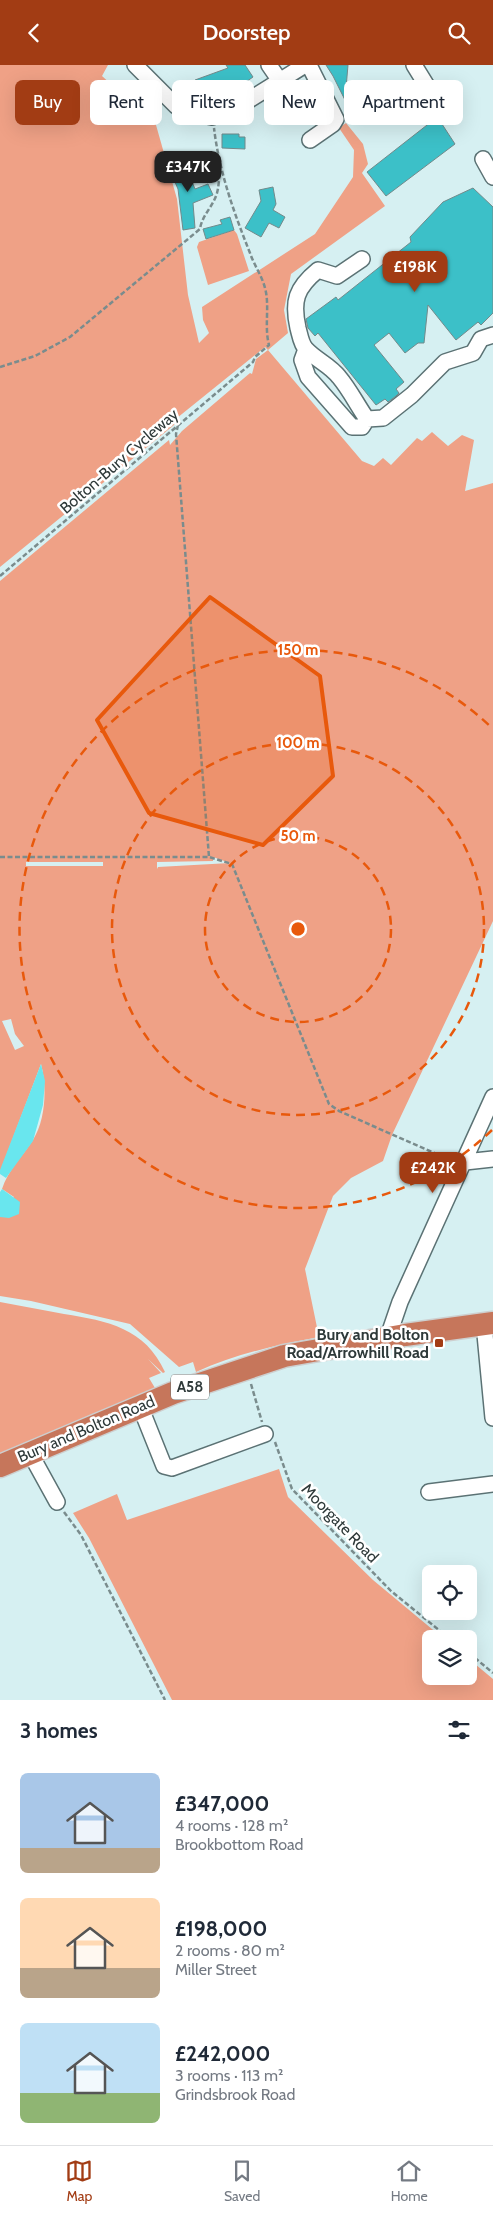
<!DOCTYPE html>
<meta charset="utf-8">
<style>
:root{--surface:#fff;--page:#f6f6f7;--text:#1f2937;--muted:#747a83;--line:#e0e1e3;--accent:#a23c14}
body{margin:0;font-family:Cabin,sans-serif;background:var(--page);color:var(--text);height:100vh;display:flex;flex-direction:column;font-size:19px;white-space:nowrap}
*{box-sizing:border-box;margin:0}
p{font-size:16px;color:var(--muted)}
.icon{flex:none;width:28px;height:28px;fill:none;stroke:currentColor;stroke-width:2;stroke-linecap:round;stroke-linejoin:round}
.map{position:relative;height:1635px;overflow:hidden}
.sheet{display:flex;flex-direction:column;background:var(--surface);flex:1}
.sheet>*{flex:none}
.guide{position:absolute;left:15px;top:15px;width:464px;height:45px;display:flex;gap:10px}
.controls{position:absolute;left:422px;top:1500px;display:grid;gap:10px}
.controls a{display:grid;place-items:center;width:55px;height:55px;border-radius:8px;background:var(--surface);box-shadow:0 5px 20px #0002;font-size:25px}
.price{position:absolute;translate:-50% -42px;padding:0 11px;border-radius:10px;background:var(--accent);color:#fff;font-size:16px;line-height:32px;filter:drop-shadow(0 1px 2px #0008)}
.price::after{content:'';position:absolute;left:50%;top:30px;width:15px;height:11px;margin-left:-8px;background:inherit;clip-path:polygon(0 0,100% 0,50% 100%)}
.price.active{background:#222;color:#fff}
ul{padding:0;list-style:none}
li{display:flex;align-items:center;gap:15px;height:125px;padding:0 20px}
li span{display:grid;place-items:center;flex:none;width:140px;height:100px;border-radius:8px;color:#555}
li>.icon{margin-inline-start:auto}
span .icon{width:60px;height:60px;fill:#fffc;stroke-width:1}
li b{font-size:21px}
h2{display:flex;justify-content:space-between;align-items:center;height:60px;padding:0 20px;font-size:21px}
.chip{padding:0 18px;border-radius:8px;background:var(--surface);box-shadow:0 5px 20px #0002;font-size:18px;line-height:45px}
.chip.active{background:var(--accent);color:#fff}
header{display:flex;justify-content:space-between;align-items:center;height:65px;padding:0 20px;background:var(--accent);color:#fff;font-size:22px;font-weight:600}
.tab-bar{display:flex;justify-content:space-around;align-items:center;height:70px;border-top:1px solid var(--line);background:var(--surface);font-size:14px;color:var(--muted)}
.tab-bar a{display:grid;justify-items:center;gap:2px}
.tab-bar .active{color:var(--accent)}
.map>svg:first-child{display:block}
.green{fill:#efa186;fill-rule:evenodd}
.water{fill:#69e6ee}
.building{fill:#3cc0c8;stroke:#728a8b}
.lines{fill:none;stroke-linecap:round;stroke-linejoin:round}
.minor-casing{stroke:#5b7274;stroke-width:18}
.highway-casing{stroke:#cdcfcf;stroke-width:25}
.path{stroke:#7a8c8d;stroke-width:2.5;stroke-dasharray:5 2.5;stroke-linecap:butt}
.minor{stroke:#fff;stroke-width:15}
.highway{stroke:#c6765b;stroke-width:22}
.marked{fill:#e8590c;fill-opacity:0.2;stroke:#e8590c;stroke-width:4;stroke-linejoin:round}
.ring{fill:none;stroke:#e8590c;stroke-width:2.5;stroke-dasharray:9 6}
.poi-dot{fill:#a23c14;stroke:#fff;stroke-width:2}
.labels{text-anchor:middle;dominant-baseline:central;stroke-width:5;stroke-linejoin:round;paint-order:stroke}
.shield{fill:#fff;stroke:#6d7474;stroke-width:1}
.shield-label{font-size:15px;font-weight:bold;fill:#2e3939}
.street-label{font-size:16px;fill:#2e3939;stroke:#fff}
.poi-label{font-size:16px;font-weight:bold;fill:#2e3939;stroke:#fff;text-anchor:end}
.centre{fill:#e8590c;stroke:#fff;stroke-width:2.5}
.ring-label{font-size:15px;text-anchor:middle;font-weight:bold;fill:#e8590c;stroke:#fff;stroke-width:5;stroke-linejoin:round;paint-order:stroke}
</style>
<header><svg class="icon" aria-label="back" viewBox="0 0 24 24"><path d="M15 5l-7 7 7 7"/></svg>Doorstep<svg class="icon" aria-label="search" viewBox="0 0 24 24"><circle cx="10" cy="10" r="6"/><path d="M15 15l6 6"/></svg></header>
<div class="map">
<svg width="493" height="1635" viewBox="0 0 493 1635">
<rect width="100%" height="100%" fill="#d6f0f2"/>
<path class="green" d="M0 0H108L102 11 156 60 177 134 188 230 199 278 209 268 203 255 202 242 315 169 353 112 354 85 339 63 346 58 363 79 368 99 362 108 385 141 291 209 284 245 288 268 268 285 362 396 374 401 383 393 391 400 417 373 422 376 432 367 448 381 462 370 474 375 465 426 493 418V856L392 1070 383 1096 351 1113 333 1131 305 1204 319 1272C276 1280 236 1289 196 1307L193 1297 179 1302 130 1259 31 1236 0 1231V1152L14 1132 2 1124C8 1105 22 1092 33 1075 46 1054 47 1022 41 999L0 1107V516L169 375 170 380 182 366 250 308 252 309 256 294 268 285 265 282 177 353 174 360 0 502ZM213 792 230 798 158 802 157 804V797L213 796ZM26 797H103V801H26ZM11 954 15 969 24 981 15 985 2 956Z
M234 165 237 169 249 206 208 220 197 182 199 177Z
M0 1237C21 1241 43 1245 64 1249 108 1256 145 1263 165 1307L163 1308 148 1294 161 1308 149 1313 155 1323 0 1389Z
M279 1404 288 1432 373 1515 444 1574H431V1611H469V1594L493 1614V1635H172L89 1473 73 1448 117 1429 127 1455Z"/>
<path class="water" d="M41 999 45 1016 43 1040 33 1076 6 1113 0 1109V1105Z
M2 1124 20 1137 19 1149 9 1153 0 1152V1127Z"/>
<path class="building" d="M226 0H245L253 12 236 24 238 30 216 40 210 23 199 26 195 15 228 3Z
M326 0H348L345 35 333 11Z
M276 29 295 48 287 55 267 36Z
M436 53 440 56 455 79 386 131 367 107Z
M222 69H239V72H245V84L222 83Z
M183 95 195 124 208 119 213 130 193 138 195 163 183 165 178 124 168 101Z
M273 122 276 139 273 145 285 152 279 163 269 158 261 172 245 163 261 136 259 125Z
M473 123 493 142V248L481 260 478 257 456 275 428 240 424 278H418L405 288 389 268 374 280 404 317 396 324 399 328 396 331 388 337 385 334 376 340 318 268 315 271 308 263 306 254 336 232 338 235 411 177 410 172 443 137Z
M230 152 234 165 206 174 203 164 222 159 220 155Z"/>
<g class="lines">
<defs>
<path id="minor" d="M135 0 176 41 188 47 212 52 249 35 305 0
M269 0 280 16
M309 0 336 54 333 59 310 75
M414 0 443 47
M483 94 493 112
M362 194 337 211 318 205C296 223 292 236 298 263 300 270 301 279 306 284 316 295 330 300 339 312 350 325 357 340 367 354L383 353 412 330 445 297 473 288 481 274 493 270
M306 284 302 295 308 312 352 362H362L367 354
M465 1097 493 1094
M484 1259 493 1353
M388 1272 400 1237 493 1032
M140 1341 164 1401 172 1403 265 1369
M30 1388 57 1437
M429 1427 493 1419"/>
<path id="highway" d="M0 1401 173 1328 284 1291 405 1270 493 1258"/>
</defs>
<use href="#minor" class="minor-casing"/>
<use href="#highway" class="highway-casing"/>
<path class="path" d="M0 302 35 291 70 272 200 164C202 150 213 142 217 128 219 121 219 112 220 104
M178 360 176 369 209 792
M0 511 253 297 255 292 269 280C264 261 270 241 265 223 262 211 254 200 250 188 234 148 219 106 214 63
M0 792H209L232 799 329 1039 339 1046 450 1095
M251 1319 262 1357
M275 1377 292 1424 391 1526 450 1574
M64 1447 81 1470 165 1635
M469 1588 493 1608"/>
<use href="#minor" class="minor"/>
<use href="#highway" class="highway"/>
</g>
<path class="marked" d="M210 532 320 611 333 711 263 780 149 748 97 655Z"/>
<g class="ring">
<circle cx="298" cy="864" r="93"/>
<circle cx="298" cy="864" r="186"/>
<path d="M492 1065A279 279 0 1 1 492 663"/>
</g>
<rect class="poi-dot" x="434" y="1273" width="10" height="10" rx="2.5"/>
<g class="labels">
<rect class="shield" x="171" y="1309.5" width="38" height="25" rx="4"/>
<g class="shield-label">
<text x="190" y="1322">A58</text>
</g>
<g class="street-label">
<text transform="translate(119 396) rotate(-41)">Bolton-Bury Cycleway</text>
<text transform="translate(86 1364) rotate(-23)">Bury and Bolton Road</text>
<text transform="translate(340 1458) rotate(46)">Moorgate Road</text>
</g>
<g class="poi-label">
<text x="429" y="1269">Bury and Bolton<tspan x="429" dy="18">Road/Arrowhill Road</tspan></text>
</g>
</g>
<circle cx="298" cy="864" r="8" class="centre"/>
<g class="ring-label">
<text x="298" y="590">150 m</text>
<text x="298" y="683">100 m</text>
<text x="298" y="776">50 m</text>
</g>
</svg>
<div class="controls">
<a><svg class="icon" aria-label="locate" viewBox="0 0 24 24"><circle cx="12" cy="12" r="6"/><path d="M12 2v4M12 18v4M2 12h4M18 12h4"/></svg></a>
<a><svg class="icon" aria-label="layers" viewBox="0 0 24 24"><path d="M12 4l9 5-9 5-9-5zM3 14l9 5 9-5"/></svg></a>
</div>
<b class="price active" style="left:188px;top:128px">£347K</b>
<b class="price" style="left:415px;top:228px">£198K</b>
<b class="price" style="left:433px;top:1129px">£242K</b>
<div class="guide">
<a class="chip active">Buy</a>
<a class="chip">Rent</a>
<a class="chip">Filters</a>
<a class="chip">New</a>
<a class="chip">Apartment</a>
</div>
</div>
<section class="sheet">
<h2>3 homes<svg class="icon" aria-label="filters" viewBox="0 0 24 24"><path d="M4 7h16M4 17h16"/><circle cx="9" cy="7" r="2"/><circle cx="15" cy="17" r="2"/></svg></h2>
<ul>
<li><span style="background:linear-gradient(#a9c7e8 75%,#b9a48a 0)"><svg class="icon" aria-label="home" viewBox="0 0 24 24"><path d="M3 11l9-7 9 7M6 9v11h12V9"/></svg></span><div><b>£347,000</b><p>4 rooms · 128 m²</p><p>Brookbottom Road</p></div></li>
<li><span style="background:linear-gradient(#ffd9b3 70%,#b9a48a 0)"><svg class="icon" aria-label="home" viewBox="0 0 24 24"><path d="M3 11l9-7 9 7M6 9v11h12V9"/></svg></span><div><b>£198,000</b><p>2 rooms · 80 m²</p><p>Miller Street</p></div></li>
<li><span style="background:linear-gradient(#bfe0f5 70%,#8fb573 0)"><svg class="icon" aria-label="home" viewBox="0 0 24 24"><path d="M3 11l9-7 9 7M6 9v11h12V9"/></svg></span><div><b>£242,000</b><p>3 rooms · 113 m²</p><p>Grindsbrook Road</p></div></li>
</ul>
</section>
<nav class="tab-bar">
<a class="active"><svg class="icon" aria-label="map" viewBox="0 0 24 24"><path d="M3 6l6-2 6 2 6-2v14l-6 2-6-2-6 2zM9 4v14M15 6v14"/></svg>Map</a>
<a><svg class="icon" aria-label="saved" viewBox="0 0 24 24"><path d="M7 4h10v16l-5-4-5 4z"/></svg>Saved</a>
<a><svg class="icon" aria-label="home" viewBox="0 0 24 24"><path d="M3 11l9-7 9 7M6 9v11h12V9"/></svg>Home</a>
</nav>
